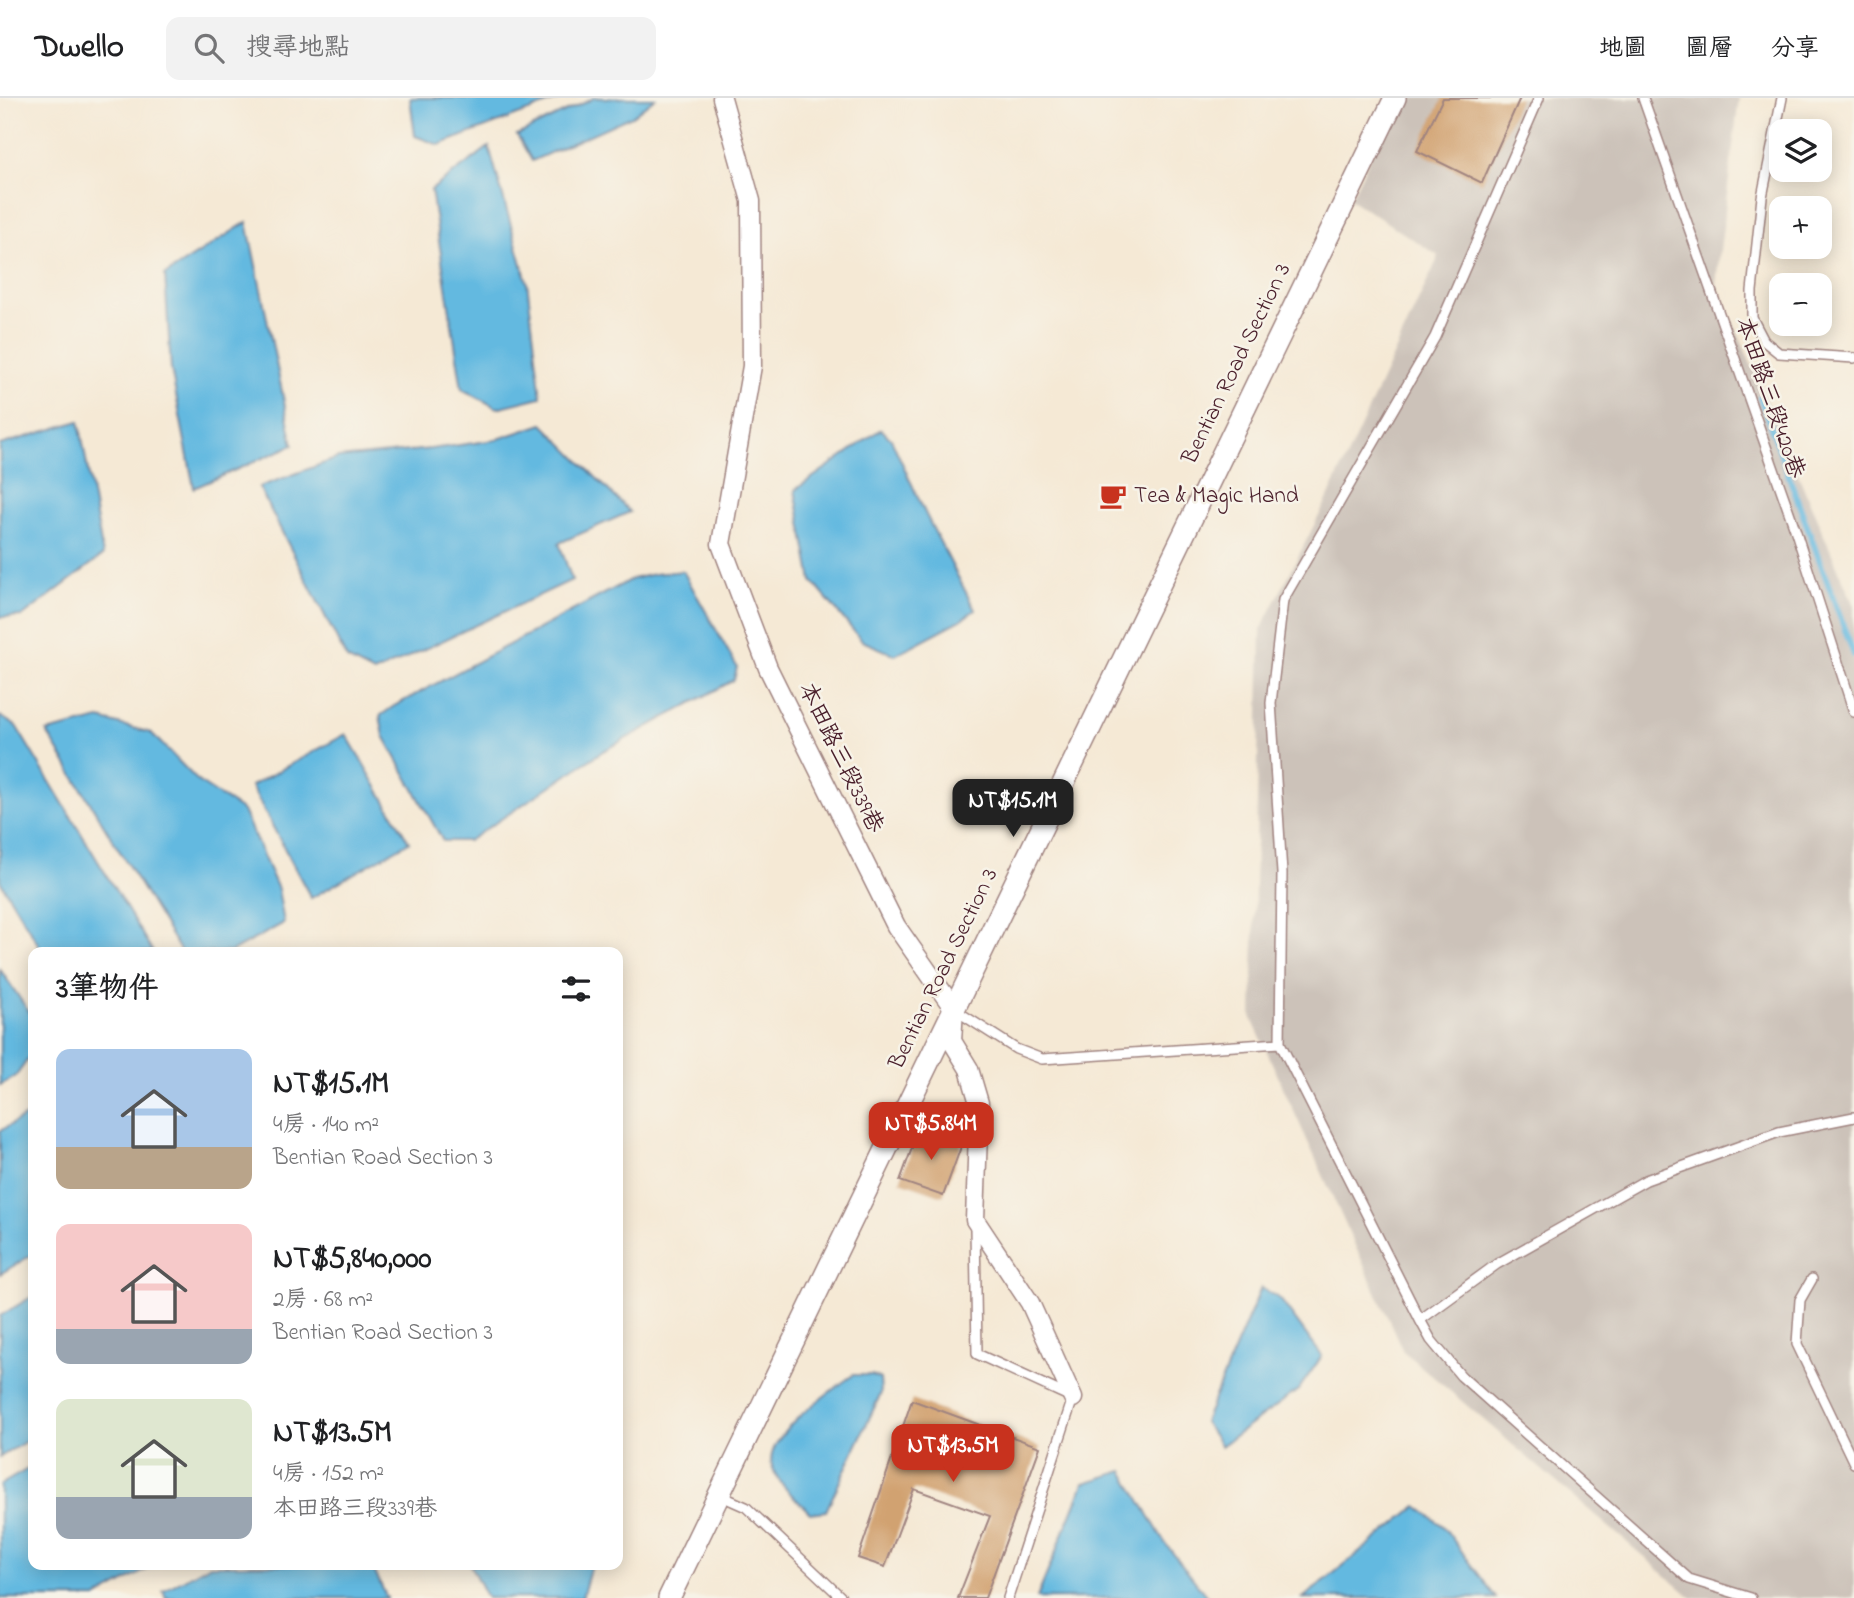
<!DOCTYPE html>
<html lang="zh-TW">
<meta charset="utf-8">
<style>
:root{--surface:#fff;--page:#f2f2f2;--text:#202124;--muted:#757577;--line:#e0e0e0;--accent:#c8321e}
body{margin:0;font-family:"Indie Flower","LXGW WenKai TC",sans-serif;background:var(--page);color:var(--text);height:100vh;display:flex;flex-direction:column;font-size:26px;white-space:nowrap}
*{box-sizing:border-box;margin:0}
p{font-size:23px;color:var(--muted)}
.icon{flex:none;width:38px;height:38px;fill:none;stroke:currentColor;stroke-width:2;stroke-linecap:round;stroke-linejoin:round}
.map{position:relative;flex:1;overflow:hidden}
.panel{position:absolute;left:28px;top:849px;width:595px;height:623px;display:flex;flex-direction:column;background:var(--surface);border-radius:14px;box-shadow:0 4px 18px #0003}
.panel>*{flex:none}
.buttons{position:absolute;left:1769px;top:21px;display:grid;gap:14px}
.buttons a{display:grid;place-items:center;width:63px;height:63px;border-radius:14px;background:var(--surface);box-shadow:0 4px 18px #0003;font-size:35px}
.price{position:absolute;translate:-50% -60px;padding:0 16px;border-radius:14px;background:var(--accent);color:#fff;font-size:23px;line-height:46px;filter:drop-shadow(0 2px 4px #0008)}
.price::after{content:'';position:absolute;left:50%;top:42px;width:21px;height:16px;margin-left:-10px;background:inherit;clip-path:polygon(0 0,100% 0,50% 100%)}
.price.selected{background:#222;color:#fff}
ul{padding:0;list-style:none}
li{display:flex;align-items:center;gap:21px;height:175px;padding:0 28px}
li span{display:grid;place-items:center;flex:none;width:196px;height:140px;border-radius:14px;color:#555}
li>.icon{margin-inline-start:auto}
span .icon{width:84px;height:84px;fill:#fffc;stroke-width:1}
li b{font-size:30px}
h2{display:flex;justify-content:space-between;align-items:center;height:84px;padding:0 28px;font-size:30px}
header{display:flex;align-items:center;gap:42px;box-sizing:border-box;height:98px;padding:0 35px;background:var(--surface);border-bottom:2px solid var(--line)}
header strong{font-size:33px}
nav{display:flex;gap:38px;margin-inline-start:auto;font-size:24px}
.search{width:490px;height:63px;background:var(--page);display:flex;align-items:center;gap:18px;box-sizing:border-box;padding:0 24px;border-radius:14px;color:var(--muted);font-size:26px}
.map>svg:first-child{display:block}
.industrial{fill:#ccc2b9}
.water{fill:#64b9e0;stroke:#576c86;stroke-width:2}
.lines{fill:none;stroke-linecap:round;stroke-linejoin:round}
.stream{stroke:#64b9e0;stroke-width:6}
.building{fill:#d1a271}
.service-casing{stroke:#a08480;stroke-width:12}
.minor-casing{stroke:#a08480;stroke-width:21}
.tertiary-casing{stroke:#a08480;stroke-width:24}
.service{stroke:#fff;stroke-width:9}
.minor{stroke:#fff;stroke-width:18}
.tertiary{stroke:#fff;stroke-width:21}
.labels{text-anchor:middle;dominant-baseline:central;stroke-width:5;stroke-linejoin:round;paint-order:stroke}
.street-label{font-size:23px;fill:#4a1f2b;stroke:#f7f3e8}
.poi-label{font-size:23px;fill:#4a1f2b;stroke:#f7f3e8;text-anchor:start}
</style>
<header>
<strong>Dwello</strong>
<div class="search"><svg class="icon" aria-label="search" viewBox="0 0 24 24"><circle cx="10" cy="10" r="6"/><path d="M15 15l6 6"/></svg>搜尋地點</div>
<nav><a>地圖</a><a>圖層</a><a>分享</a></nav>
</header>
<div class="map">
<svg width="1854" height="1500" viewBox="0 0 1854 1500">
<rect width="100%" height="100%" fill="#f7f3e8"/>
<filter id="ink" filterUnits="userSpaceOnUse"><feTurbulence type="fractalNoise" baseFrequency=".0143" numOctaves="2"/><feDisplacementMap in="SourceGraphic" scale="14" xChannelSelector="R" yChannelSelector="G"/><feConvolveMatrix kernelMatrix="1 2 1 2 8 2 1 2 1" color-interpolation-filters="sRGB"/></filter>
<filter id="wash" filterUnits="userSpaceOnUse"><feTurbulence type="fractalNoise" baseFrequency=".00686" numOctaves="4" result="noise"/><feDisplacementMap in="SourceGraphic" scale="28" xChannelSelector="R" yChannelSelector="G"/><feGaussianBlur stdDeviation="1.57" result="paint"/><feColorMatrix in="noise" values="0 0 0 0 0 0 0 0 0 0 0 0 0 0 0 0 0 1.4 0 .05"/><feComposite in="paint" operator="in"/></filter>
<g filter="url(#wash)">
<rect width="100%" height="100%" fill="#f5e9d5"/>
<path class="industrial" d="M1399 0H1739L1716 184 1854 508V1500H1692L1403 1253 1252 921 1261 532 1327 402 1439 158 1350 101Z"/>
<path class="water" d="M410 0H563L439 47 415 38Z
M594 0H655L632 18 532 63 517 37Z
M489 49 527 184 541 299 497 310 462 291 431 92Z
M247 124 293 347 194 390 171 271 165 177Z
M79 323 103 457 23 518 0 519V347Z
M543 326 630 414 559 445 572 482 374 575 347 561 259 389 338 360 431 351 495 342Z
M881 331 891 341 926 417 975 512 961 522 895 557 862 543 812 483 795 392Z
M683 473 737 569 734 582 603 653 468 743H443L384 638 380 618 394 608 632 481 654 476Z
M0 618 16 628 153 854H43L0 783Z
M100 621 151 635 199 684 243 713 278 791 284 825 231 854H181L47 634Z
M346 636 409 744 311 800 251 688Z
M0 871 33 920V954L16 978 0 987Z
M33 1014V1156L0 1176V1033Z
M1261 1190 1280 1201 1322 1258 1298 1292 1221 1348 1204 1324Z
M33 1198V1339L0 1359V1218Z
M853 1277H872L880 1281 881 1295 826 1413 810 1415C798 1402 778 1387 772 1368 763 1338 831 1293 853 1277Z
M33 1368V1466L155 1467 96 1500H0V1387Z
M1123 1373 1165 1445 1208 1500H1037L1084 1385Z
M1417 1408 1443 1428 1496 1500H1303Z
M371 1466 387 1500H166L163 1493 209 1467Z
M470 1467H591L582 1500H487Z"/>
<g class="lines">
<path class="stream" d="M1760 299 1854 557"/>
</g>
<g id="blocks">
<path class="building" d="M1443 0H1520L1482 85 1417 53Z
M919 1031 962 1046 943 1098 900 1083Z
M912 1302 1040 1349 985 1500H958L990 1418 914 1391 885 1469 858 1460Z"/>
</g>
</g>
<g filter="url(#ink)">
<use href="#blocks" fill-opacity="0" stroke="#a08480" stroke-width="2"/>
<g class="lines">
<defs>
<path id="service" d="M1643 0 1795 431 1854 614
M1782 0 1762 99 1752 193V220L1764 243 1779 255 1854 260
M955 912 1016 951 1042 961 1280 945 1282 775 1271 605 1283 502 1435 239 1539 0
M1280 945 1420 1222 1431 1242 1461 1278 1689 1481 1751 1500
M975 1129 977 1256 1073 1300 1008 1500
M1812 1181 1800 1202 1797 1246 1854 1365
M1420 1222 1497 1166 1646 1082 1779 1034 1854 1019
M719 1397 746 1409 842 1500"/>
<path id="minor" d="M722 0 751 103 752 268 721 446 768 570 896 828 954 911 952 943 969 971 979 1005 975 1122 1030 1205 1073 1300"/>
<path id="tertiary" d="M669 1500 1395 0"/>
</defs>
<use href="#service" class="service-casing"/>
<use href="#minor" class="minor-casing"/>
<use href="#tertiary" class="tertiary-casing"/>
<use href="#service" class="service"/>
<use href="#minor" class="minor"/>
<use href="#tertiary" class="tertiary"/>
</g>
</g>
<defs>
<symbol id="cafe-bare" viewBox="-9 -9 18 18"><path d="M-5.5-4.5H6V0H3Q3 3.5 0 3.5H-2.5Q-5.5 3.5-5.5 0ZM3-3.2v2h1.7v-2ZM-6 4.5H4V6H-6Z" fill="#c8321e" stroke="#f7f3e8" stroke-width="2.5" paint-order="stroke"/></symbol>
</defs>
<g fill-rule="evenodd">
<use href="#cafe-bare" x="1094" y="379" width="38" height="38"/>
</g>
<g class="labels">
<g class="street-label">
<text transform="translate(1237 266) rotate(-64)">Bentian Road Section 3</text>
<text transform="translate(1769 300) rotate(71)">本田路三段420巷</text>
<text transform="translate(840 660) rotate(64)">本田路三段339巷</text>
<text transform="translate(944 871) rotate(-64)">Bentian Road Section 3</text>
</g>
<g class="poi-label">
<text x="1134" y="398">Tea &amp; Magic Hand</text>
</g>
</g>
</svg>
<div class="buttons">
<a><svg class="icon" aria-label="layers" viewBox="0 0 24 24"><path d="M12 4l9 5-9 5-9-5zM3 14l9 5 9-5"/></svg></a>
<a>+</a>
<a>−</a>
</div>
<b class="price selected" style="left:1013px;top:741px">NT$15.1M</b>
<b class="price" style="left:931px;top:1064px">NT$5.84M</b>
<b class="price" style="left:953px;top:1386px">NT$13.5M</b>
<section class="panel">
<h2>3筆物件<svg class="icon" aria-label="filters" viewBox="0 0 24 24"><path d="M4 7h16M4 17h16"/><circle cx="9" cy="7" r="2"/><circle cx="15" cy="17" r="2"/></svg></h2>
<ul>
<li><span style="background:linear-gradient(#a9c7e8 70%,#b9a48a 0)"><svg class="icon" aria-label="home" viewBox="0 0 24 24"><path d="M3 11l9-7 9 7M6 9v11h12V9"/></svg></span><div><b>NT$15.1M</b><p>4房 · 140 m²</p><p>Bentian Road Section 3</p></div></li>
<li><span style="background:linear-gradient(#f6c9c9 75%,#9aa5b1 0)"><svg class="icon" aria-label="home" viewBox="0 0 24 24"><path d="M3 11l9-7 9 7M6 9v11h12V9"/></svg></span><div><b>NT$5,840,000</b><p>2房 · 68 m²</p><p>Bentian Road Section 3</p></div></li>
<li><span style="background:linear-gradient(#dfe7d0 70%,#9aa5b1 0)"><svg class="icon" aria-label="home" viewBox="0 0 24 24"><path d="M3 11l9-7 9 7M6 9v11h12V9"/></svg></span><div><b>NT$13.5M</b><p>4房 · 152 m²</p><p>本田路三段339巷</p></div></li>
</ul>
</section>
</div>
